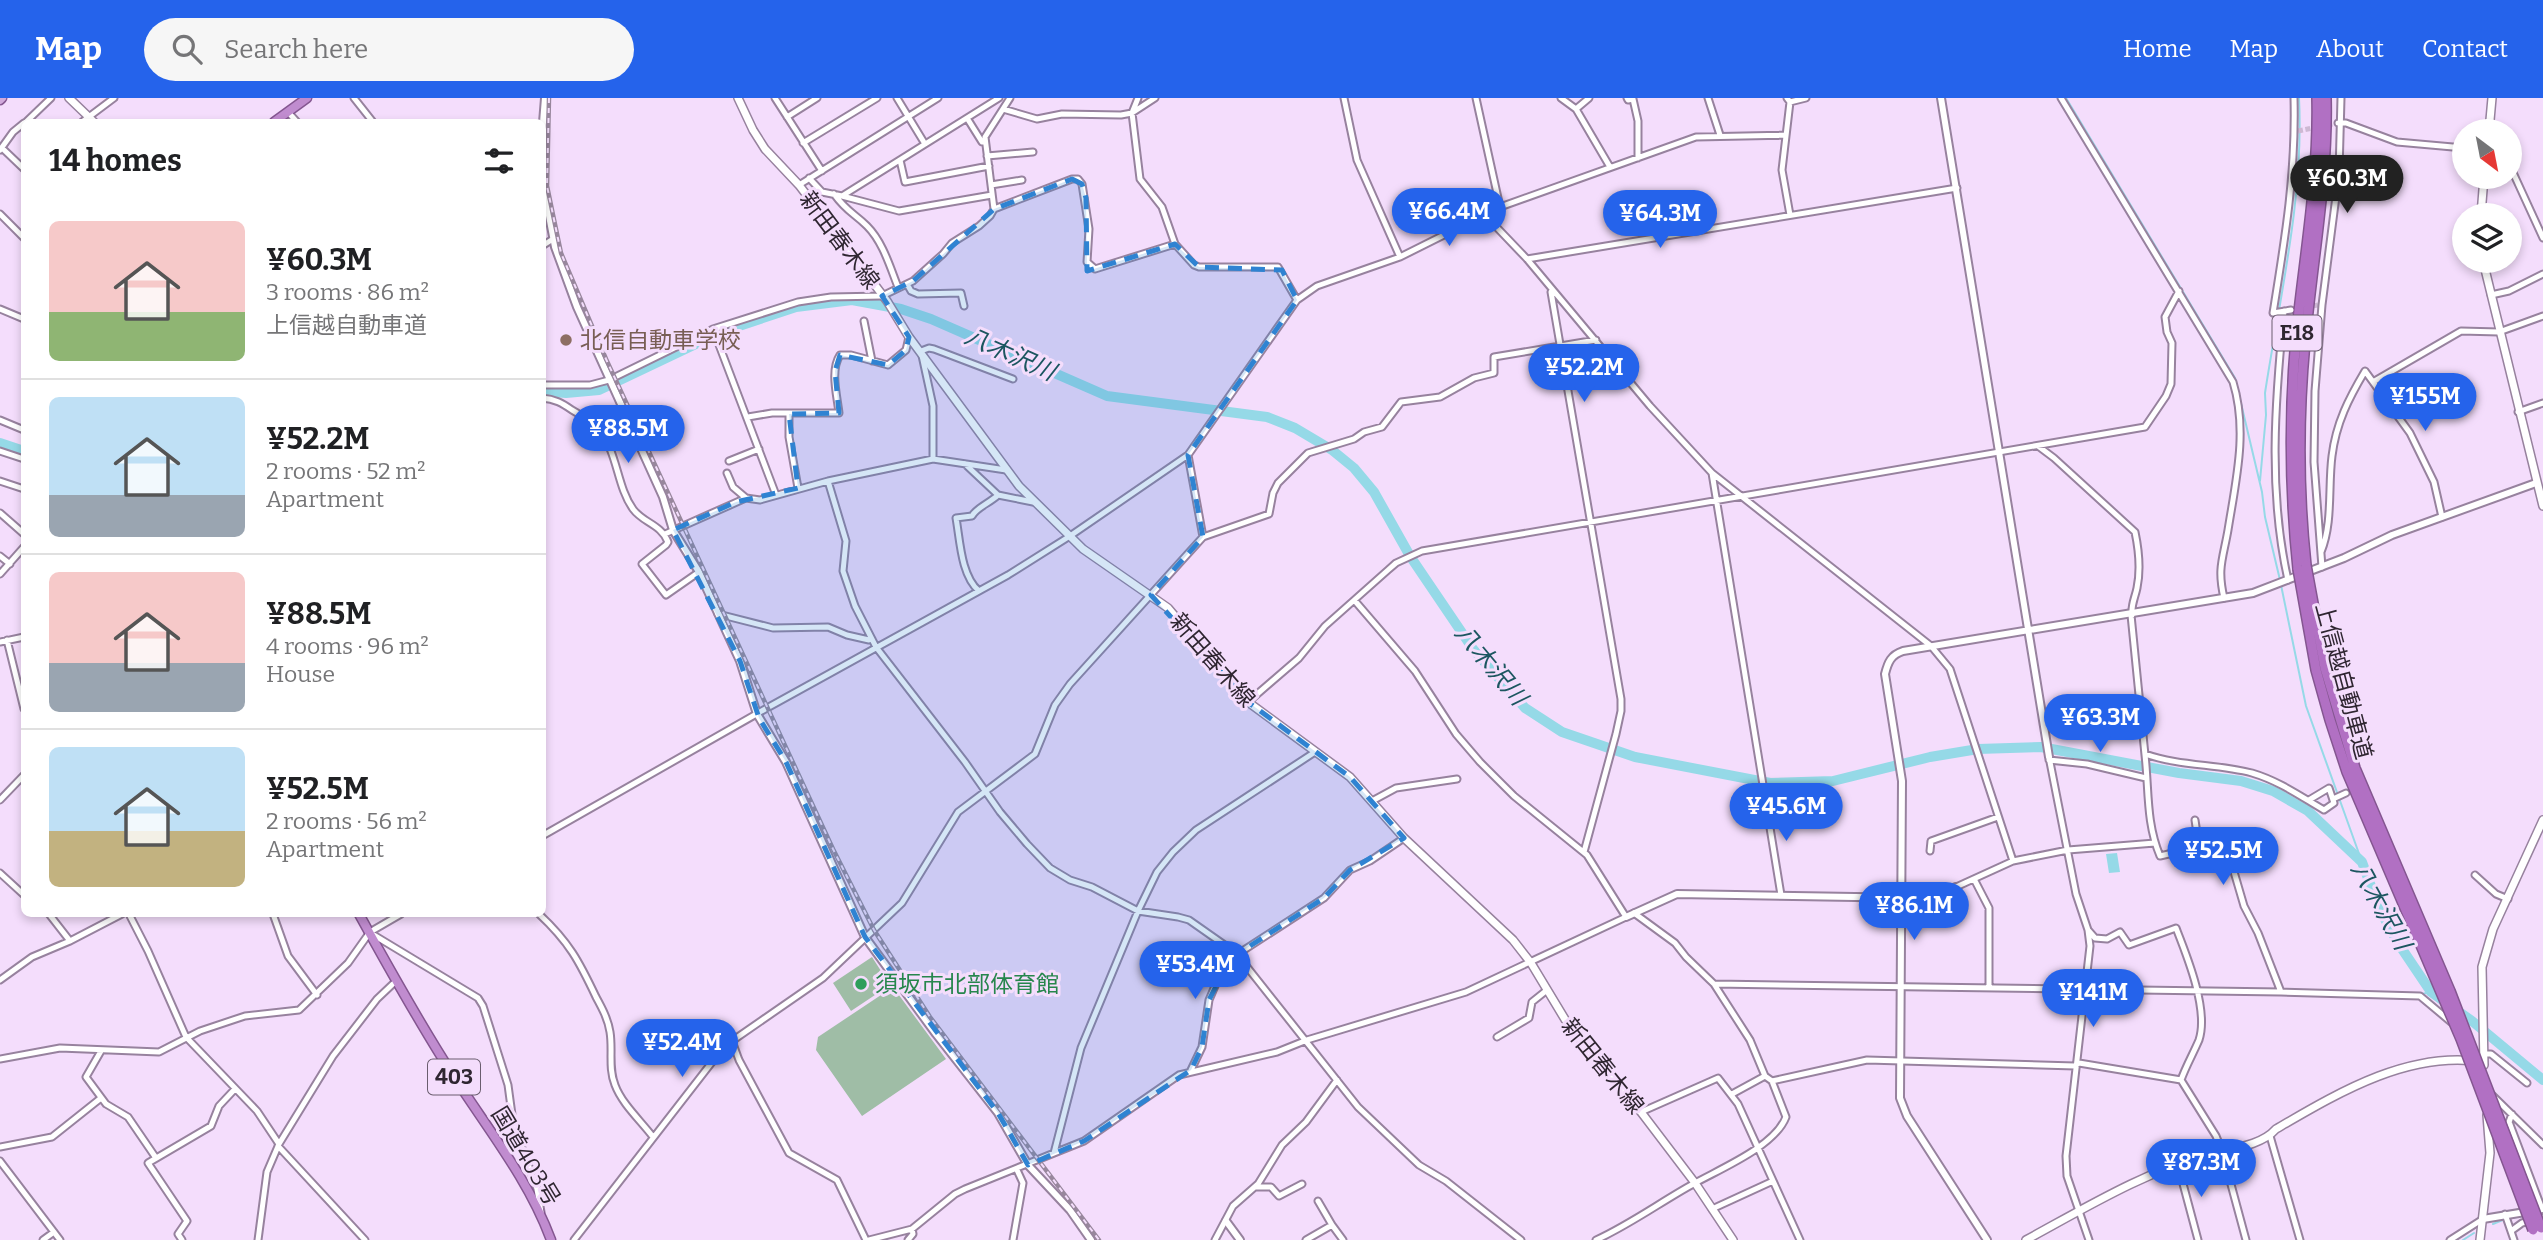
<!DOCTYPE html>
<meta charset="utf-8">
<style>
:root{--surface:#fff;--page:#f6f6f6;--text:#202124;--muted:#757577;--line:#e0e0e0;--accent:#2563eb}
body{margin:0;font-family:Bitter,"Noto Sans JP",serif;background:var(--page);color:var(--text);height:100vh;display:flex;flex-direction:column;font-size:26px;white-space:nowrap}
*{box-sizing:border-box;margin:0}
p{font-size:23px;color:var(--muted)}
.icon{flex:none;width:38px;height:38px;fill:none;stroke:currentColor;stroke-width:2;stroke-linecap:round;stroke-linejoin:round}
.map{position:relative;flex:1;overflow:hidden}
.side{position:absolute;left:21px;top:21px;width:525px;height:798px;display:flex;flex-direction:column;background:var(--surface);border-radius:10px;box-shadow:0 4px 10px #0003}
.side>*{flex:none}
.needle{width:46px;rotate:148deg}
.tools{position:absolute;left:2452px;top:21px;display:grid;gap:14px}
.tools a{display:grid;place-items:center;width:70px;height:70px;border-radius:50%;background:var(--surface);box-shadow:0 4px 10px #0003;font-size:35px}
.price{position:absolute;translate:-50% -60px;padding:0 16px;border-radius:24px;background:var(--accent);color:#fff;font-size:23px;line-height:46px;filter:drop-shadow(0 2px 4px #0008)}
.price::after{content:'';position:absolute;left:50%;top:42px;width:21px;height:16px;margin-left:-10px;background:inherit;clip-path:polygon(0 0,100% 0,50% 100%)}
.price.on{background:#222;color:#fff}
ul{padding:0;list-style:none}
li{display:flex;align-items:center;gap:21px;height:175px;padding:0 28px}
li+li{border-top:2px solid var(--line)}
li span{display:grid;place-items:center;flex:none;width:196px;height:140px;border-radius:10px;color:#555}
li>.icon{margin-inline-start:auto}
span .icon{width:84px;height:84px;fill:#fffc;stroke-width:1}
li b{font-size:30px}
h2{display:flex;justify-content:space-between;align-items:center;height:84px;padding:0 28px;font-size:30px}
header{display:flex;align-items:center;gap:42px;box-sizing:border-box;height:98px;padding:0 35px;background:var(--accent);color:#fff}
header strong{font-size:33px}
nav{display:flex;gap:38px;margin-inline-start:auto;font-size:24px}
.search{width:490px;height:63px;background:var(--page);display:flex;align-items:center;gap:18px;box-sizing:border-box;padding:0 24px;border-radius:38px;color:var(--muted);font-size:26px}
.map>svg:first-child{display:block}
.green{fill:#9fbda6}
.water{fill:#95d9e7}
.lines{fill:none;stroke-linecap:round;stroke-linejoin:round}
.stream{stroke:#95d9e7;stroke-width:2}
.river{stroke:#95d9e7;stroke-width:10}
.minor-tunnel{stroke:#cdb8d3;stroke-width:5;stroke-dasharray:5 2.5;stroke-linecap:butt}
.minor-casing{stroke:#97829e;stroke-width:9}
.tertiary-casing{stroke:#97829e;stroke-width:10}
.secondary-casing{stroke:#97829e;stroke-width:10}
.primary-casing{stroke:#845690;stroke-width:11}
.trunk-casing{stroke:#845690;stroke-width:11}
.motorway-casing{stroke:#845690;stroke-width:12}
.minor{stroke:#fff;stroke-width:5}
.tertiary{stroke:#fff;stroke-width:6}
.secondary{stroke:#fff;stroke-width:7}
.primary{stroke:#d0a9db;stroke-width:8}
.trunk{stroke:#c08ccf;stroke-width:8}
.motorway{stroke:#b170c3;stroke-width:9}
.rail-casing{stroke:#98879d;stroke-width:4.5}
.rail{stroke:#f4ddfc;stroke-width:2;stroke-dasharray:5;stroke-linecap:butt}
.motorway-bridge-casing{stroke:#845690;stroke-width:12;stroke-linecap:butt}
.motorway-bridge{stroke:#b170c3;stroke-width:9}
.marked{fill:#2f83d2;fill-opacity:0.2;stroke:#2f83d2;stroke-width:5;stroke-dasharray:14 9;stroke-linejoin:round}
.education-dot{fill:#8d6e63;stroke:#f4ddfc;stroke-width:2.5}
.leisure-dot{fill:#2e9e5b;stroke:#f4ddfc;stroke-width:2.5}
.labels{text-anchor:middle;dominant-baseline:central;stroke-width:6;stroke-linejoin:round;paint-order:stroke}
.shield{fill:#f4ddfc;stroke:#6a5d6e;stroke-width:2}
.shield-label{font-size:21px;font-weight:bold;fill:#2f2631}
.street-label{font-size:23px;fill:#2f2631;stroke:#f4ddfc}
.education-label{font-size:23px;fill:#785e54;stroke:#f4ddfc;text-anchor:start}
.leisure-label{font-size:23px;fill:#27864d;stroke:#f4ddfc;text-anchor:start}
.water-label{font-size:24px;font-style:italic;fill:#1c5660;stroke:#f4ddfc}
</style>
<header>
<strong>Map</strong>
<div class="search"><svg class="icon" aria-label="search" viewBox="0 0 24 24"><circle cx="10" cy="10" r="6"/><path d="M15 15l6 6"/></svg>Search here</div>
<nav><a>Home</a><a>Map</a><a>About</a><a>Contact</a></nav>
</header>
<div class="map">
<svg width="2543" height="1142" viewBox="0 0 2543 1142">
<rect width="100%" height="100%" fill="#f4ddfc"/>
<path class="green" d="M872 859 890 887 851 913 833 885Z
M893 889 946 961 862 1018 816 952 818 939Z"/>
<path class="water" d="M2117 755 2120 774 2109 775 2106 756Z"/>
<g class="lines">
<path class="stream" d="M2066 0 2235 280 2262 394 2265 419 2280 482
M2260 383 2266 317 2265 295C2280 197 2304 100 2299 0
M2281 487 2306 608 2362 764
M2028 893 2082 894
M2422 896 2431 894
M2510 1120 2525 1118
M2493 1126 2505 1121
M2463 1142 2474 1135"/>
<path class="river" d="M542 293 566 295 599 292 721 234 796 209 852 202 901 211 931 221 1107 298 1267 319 1295 330 1332 352 1354 370 1374 394 1410 458 1473 551 1525 610 1562 634 1635 659 1770 685 1833 683 1930 659 1978 651 2041 649 2179 675 2241 683 2273 693 2308 713 2362 764 2379 810 2398 845 2431 894 2472 923 2543 982
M0 345 24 353"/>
<path class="minor-tunnel" d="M2298 33 2338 25
M2291 212 2318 207"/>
<defs>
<path id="minor" d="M354 0 373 24
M775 0 822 73
M897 0 925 46
M1138 0 1132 15 1140 81 1162 109 1175 146 1194 167 1199 169H1278L1297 202
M1344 0 1357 62 1400 159
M1476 0 1500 109
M1561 0 1576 11 1610 69
M1627 0 1628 2 1633 1 1638 23V60
M1708 0 1720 37
M1787 0 1790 4 1782 72 1790 117
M2061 0 2233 284C2248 333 2236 382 2228 432 2223 461 2217 470 2224 500
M1790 4 1806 0
M1003 11 1037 21 1062 16 1121 17 1132 15 1155 0
M1576 11 1589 0
M288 14 297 24
M787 19 817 0
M967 20 982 44H985
M26 24 51 0
M82 24 114 0
M2338 25H2346L2397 44 2464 50
M803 45 877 0
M2 50 24 71
M0 52 13 34 24 25
M987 58 1033 54
M900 62 905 84 989 68
M2510 68 2543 140
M809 80 822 94 842 98 999 0
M799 87 938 0
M991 87 1022 82
M834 96C847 114 854 115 867 128 883 144 890 169 898 189
M842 98 899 113 992 97
M994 111 985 39 1010 0
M0 116 24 140
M1484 116 1527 161 1650 308 1712 375 1931 548 1950 571 2013 763
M542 148 553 141
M1527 161 1957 90
M907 186 911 193 918 196 961 195 964 208
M1551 194 1621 601V613L1616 636 1584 754
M2491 197 2509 193 2543 176
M0 211 24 221
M2291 212 2273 215C2285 141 2296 75 2294 0
M2284 213C2275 303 2268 393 2288 482
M864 223 872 263
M713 231 776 397
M2373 284 2461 233 2499 234 2543 218
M542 287H590L609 282 713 231 798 204 831 199 882 198 913 183 943 156 952 145 979 128 990 118 994 111 1072 81H1078L1082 86 1089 131 1087 164 1095 171 1175 146
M542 300C555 301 562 305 572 312 581 317 592 324 598 331 618 353 616 387 633 411 643 425 661 426 668 444L666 447 642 466 666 497 699 474
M2518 314 2543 305
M789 316V339L798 390
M748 319 772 315H839C837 297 830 272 840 257H851L888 267 906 252 909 239
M0 322 24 332
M2038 348 2054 360 2135 434C2139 453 2141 471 2137 490 2135 500 2131 506 2132 517
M0 353 24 361
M933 361V308L921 253 929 250 934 251 1013 281
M729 363 759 351
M965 366 998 397 1033 404
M727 375 733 389 746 400
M1712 375 1781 797
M0 383 24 391
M828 383 846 443 843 473 855 508 876 549 965 664 1000 714 1027 746 1050 770 1070 782 1092 789 1138 813 1178 819 1189 822 1236 855 1358 1009 1419 1067 1446 1083 1521 1142
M0 415 24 436
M665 436 746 400 760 402 828 383 933 361 1006 372
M1203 439 1269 416 1273 395 1278 385 1308 355 1354 341 1364 334 1382 329 1401 304 1440 299 1474 280 1494 275V259L1596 242
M2321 454C2333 425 2328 389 2332 358 2336 325 2349 300 2365 273L2410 335 2434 384 2442 419
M0 458 10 466
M2322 469 2314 364 2315 293 2322 207 2339 75 2341 0
M0 476 24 449
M979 493C961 478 960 442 956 420L972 418C977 409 990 405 998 397
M718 516 773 530 828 529 847 537 869 542 872 541
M2131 517C2136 563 2140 610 2145 657 2149 692 2146 725 2160 758L2225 743 2244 808 2258 835 2281 894
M7 542 24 611
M0 544 24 539
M1248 604 1299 560 1325 528 1388 472 1396 465 1422 453 2145 329 2166 298 2171 286 2172 245 2167 234 2165 219 2179 193
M2145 656C2179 668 2217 666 2252 675 2279 683 2300 698 2324 712L2334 705 2329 690 2309 702
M2049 659 2076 796 2088 832 2090 848 2066 1058 2067 1078 2089 1142
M2049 662 2087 666 2146 680
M2333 701 2346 695
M0 702 24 677
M1372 703 1396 690 1457 681
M2195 722 2199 749
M542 738 767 610 1008 477 1070 438 1188 357 1297 202 1317 188 1400 159 1500 109 1696 39 1786 37
M2205 747 2215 763
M1930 753 1931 743 1998 719
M0 775 24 797
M2475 777 2496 796 2508 801
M1974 781 1989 810V890
M1956 789 2013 763 2068 752 2155 745
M1634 815 1675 845 1686 859 1714 886 1750 942 1765 978 1772 983 1867 962 2075 968 2079 965 2181 982 2216 1038 2222 1053 2246 1142
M49 816 70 843
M129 816 148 853 186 939 257 1013 279 1046 278 1048 365 1142
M273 816 288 858 317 897
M539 816C569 844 579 863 596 899 602 910 608 921 610 934 613 952 608 970 615 987 622 1006 641 1023 653 1039
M2088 832 2095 840 2107 841 2120 834 2129 847 2176 830C2187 858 2209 912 2199 942 2193 956 2186 968 2181 982
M372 836 478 900 483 908 508 987 513 1024 537 1091 541 1114
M0 882 32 859 70 843 122 816
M1714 886 2281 894 2420 898 2451 924
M1497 939 1529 920 1532 904 1547 892
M732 943 739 962 789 1055 837 1082 866 1142
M101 953 86 979 106 1006 128 1019 156 1060
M2483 956H2491L2527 985
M0 961 60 950 159 954 200 933 245 918 299 912 348 865 370 834 401 816
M1191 972 1202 949 1209 902 1224 867 1230 861 1324 800 1350 772 1370 763 1404 740
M1732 996 1765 978
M2491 996 2543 1047
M1641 1014 1718 980 1738 1006 1800 1142
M2512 1016 2509 1024 2542 1111
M2270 1038 2300 1142
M0 1049 52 1039 101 1000
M1054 1055 1081 950 1138 813 1157 774 1173 754 1196 732 1315 654
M0 1063 60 1142
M2178 1067 2198 1142
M1255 1089H1271L1279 1098 1302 1086
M1712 1111 1773 1083
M2505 1116 2514 1142
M1332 1127 1343 1142
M2511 1133 2522 1125 2543 1120
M43 1142 54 1134
M182 1142 178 1136 187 1123 148 1065 211 1028 219 1008 234 992
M258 1142 267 1074 279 1046 333 958 377 901 396 883
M574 1142 716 959 732 943 823 880 902 805 958 714 1035 656 1055 607 1070 586 1203 439 1188 357
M869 1142 912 1131 955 1096 965 1091 1084 1043 1179 977 1277 954 1307 942 1466 894 1626 819 1587 757 1514 698 1480 664 1456 636 1415 573 1355 503
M908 1142 913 1136 912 1131
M1013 1142 1023 1085 1017 1072
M1215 1142 1233 1108 1258 1086 1282 1047 1306 1024 1337 982
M1306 1142 1332 1127 1318 1103
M1596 1142C1631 1126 1662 1103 1695 1085 1722 1070 1775 1048 1786 1019L1772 983
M2450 1142 2483 1121"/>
<path id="tertiary" d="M1941 0 2049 659
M542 37 545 0
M542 81 555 149 577 209 663 399 673 432 699 474 740 563 757 616 786 664 865 839 936 936 998 1015 1028 1067 1070 1112 1091 1142
M1626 819 1677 796 1916 800 1931 798 1956 789
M2483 1121 2543 1111
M1226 1123 1240 1142
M1987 1142 1907 1018 1900 1000 1902 683 1885 576C1888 564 1891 557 1903 553L2253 495 2344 460 2392 437 2536 385"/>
<path id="secondary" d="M69 0 94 24
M738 0 753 32 765 51 799 87 887 203 909 239 1019 388 1083 451 1168 510 1248 604 1350 679 1404 740 1513 842 1531 865 1569 928 1641 1014 1695 1085 1733 1142
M2489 33 2492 0
M2481 117 2484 79
M2483 163 2543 408
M2484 967 2482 869 2493 831 2543 722
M2026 1142C2085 1110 2146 1073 2212 1055 2232 1050 2261 1048 2276 1031 2338 995 2409 952 2483 964
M2480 1142 2490 1055 2487 1017"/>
<path id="primary" d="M0 2 2 0"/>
<path id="trunk" d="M274 24 307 0
M359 816C389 870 419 925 453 977 487 1030 529 1082 551 1142"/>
<path id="motorway" d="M2306 467C2298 393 2298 319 2305 244 2312 163 2328 82 2326 0
M2298 471C2290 394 2289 317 2296 240 2304 161 2319 80 2317 0"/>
</defs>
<use href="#minor" class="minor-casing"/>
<use href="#tertiary" class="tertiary-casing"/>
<use href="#secondary" class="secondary-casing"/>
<use href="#primary" class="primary-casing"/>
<use href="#trunk" class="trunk-casing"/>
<use href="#motorway" class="motorway-casing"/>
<use href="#minor" class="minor"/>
<use href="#tertiary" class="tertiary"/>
<use href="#secondary" class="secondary"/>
<use href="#primary" class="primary"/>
<use href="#trunk" class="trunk"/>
<use href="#motorway" class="motorway"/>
<defs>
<path id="rail" d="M549 0 547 88 561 155 606 261 833 751 874 832 930 919 1099 1142"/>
</defs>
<use href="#rail" class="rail-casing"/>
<use href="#rail" class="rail"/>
<defs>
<path id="motorway-bridge" d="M2306 467 2325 570 2355 670 2450 893 2541 1130
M2298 471 2316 572 2330 622 2347 674 2461 941 2533 1132"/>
</defs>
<use href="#motorway-bridge" class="motorway-bridge-casing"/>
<use href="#motorway-bridge" class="motorway-bridge"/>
</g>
<path class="marked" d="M1072 81 1082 86 1086 100 1087 173 1175 146 1199 169 1282 172 1297 202 1188 357 1203 439 1151 497 1248 604 1350 679 1404 740 1350 772 1324 800 1230 861 1209 902 1202 949 1191 972 1084 1043 1028 1067 998 1015 865 839 786 664 759 620 740 563 673 432 736 404 798 390 789 316 839 315 835 273 840 257 888 267 906 252 909 239 882 198 913 183 994 111Z"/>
<circle class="education-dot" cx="566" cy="242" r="7"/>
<circle class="leisure-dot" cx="861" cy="886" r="7"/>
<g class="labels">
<g class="shield">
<rect x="2272.5" y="217.5" width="49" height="35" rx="5"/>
<rect x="428" y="961.5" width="52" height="35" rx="5"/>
</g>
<g class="shield-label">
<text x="2297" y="235">E18</text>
<text x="454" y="979">403</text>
</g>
<g class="street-label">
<text transform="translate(840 142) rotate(53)">新田春木線</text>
<text transform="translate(1213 562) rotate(49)">新田春木線</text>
<text transform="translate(2344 583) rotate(75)">上信越自動車道</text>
<text transform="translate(1603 968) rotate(51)">新田春木線</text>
<text transform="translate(526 1058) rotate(59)">国道403号</text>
</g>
<g class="education-label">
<text x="580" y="242">北信自動車学校</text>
</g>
<g class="leisure-label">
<text x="875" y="886">須坂市北部体育館</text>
</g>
<g class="water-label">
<text transform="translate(1010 256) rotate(24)">八木沢川</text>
<text transform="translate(1491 567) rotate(50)">八木沢川</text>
<text transform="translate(2381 808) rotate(61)">八木沢川</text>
</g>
</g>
</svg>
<div class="tools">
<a><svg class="needle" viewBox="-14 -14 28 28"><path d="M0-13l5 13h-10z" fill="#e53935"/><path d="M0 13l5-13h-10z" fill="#757577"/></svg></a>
<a><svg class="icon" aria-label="layers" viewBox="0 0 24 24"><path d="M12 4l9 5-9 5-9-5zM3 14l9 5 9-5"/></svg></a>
</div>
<b class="price on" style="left:2347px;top:117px">¥60.3M</b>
<b class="price" style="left:1449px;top:150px">¥66.4M</b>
<b class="price" style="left:1660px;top:152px">¥64.3M</b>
<b class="price" style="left:1584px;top:306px">¥52.2M</b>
<b class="price" style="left:2425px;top:335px">¥155M</b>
<b class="price" style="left:628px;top:367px">¥88.5M</b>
<b class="price" style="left:2100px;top:656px">¥63.3M</b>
<b class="price" style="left:1786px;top:745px">¥45.6M</b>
<b class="price" style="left:2223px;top:789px">¥52.5M</b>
<b class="price" style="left:1914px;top:844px">¥86.1M</b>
<b class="price" style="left:1195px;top:903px">¥53.4M</b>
<b class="price" style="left:2093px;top:931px">¥141M</b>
<b class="price" style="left:682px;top:981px">¥52.4M</b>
<b class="price" style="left:2201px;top:1101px">¥87.3M</b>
<section class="side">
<h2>14 homes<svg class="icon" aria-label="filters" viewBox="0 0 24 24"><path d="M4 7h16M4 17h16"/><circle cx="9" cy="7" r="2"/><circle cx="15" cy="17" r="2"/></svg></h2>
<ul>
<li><span style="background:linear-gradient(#f6c9c9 65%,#8fb573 0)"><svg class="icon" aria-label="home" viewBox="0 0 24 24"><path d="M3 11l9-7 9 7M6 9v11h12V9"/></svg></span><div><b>¥60.3M</b><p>3 rooms · 86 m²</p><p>上信越自動車道</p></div></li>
<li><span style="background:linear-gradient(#bfe0f5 70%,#9aa5b1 0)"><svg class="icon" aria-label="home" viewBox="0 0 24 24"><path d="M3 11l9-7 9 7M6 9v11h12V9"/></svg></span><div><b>¥52.2M</b><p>2 rooms · 52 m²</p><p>Apartment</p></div></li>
<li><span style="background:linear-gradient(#f6c9c9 65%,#9aa5b1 0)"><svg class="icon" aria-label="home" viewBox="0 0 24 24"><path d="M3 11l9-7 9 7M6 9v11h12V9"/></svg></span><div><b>¥88.5M</b><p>4 rooms · 96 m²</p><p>House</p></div></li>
<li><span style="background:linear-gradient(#bfe0f5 60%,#c2b280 0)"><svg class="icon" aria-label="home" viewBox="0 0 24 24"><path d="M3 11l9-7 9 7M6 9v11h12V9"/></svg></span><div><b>¥52.5M</b><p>2 rooms · 56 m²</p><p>Apartment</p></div></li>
</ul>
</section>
</div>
